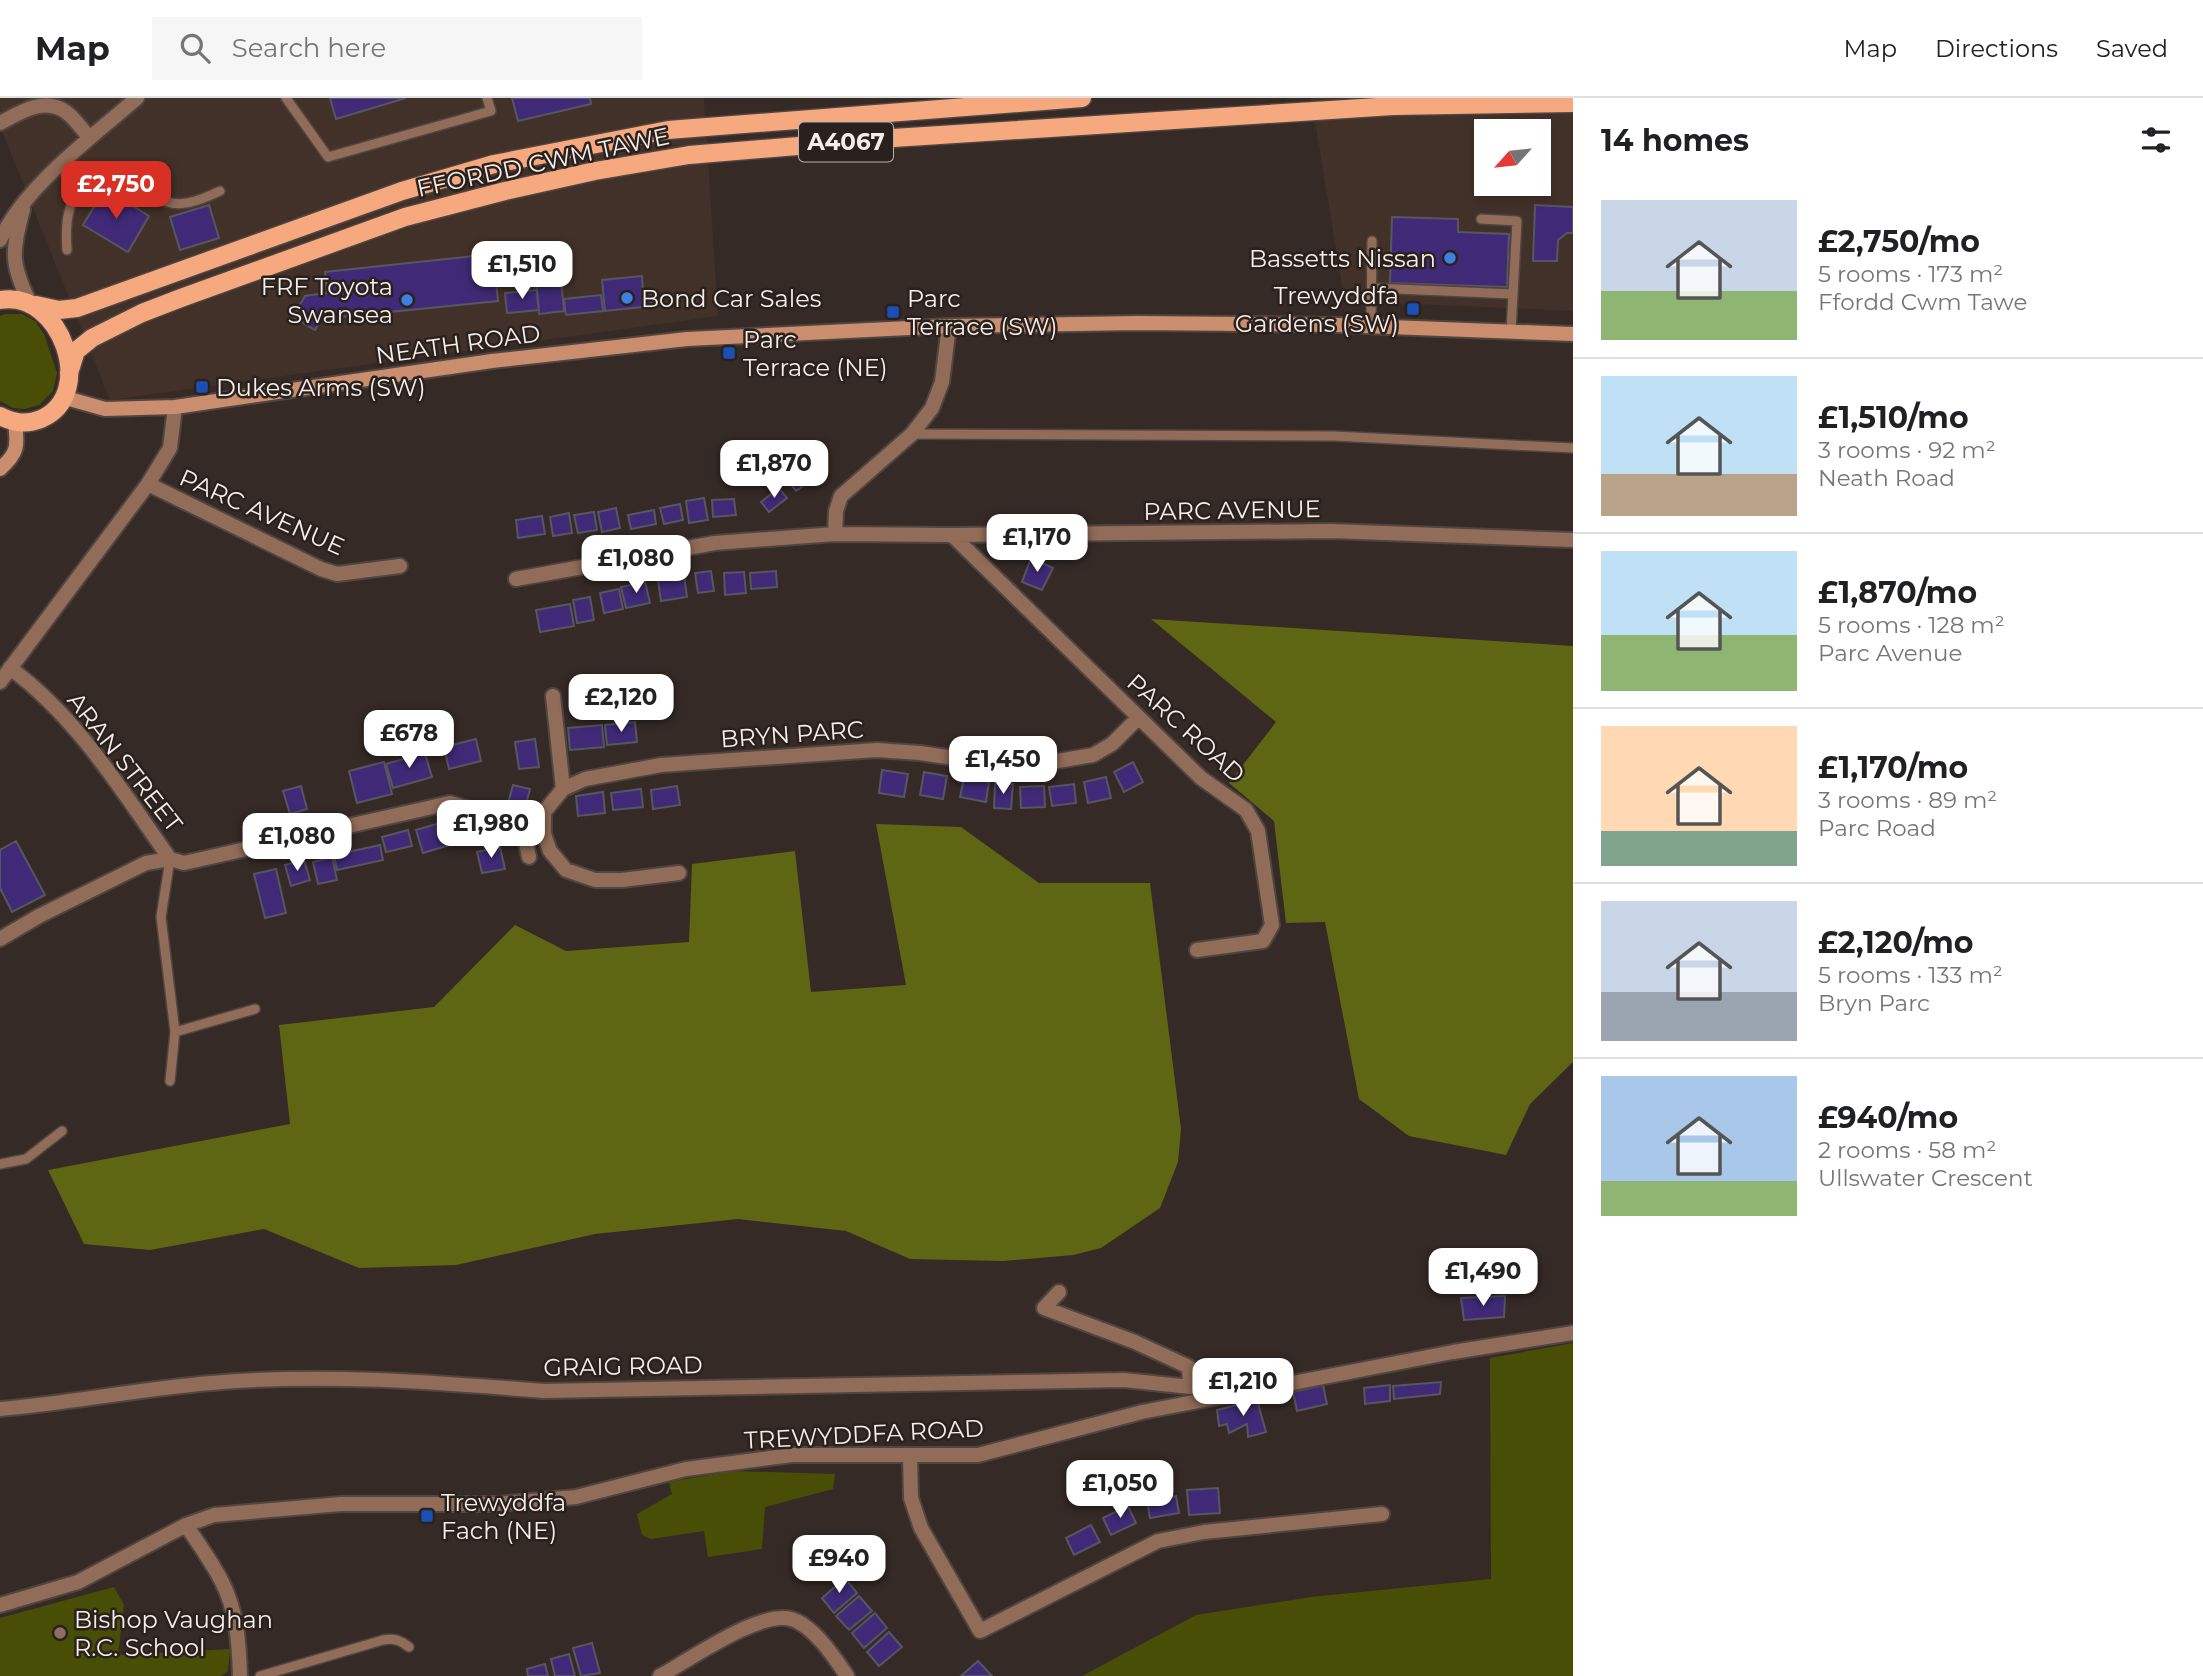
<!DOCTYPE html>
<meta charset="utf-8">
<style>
:root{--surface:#fff;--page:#f6f6f6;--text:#202124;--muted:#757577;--line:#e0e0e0;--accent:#d93025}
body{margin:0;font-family:Montserrat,sans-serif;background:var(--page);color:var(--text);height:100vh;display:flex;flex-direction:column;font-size:26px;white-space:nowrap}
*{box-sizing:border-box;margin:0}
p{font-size:23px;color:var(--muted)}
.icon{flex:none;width:38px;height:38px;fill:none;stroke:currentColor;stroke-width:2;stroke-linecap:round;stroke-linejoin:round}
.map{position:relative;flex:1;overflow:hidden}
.sheet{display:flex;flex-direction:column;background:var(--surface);width:630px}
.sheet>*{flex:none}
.needle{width:46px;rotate:243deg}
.controls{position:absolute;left:1474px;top:21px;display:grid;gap:14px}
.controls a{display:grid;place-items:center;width:77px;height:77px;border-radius:0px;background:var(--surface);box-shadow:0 4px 10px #0003;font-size:35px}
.price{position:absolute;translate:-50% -60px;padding:0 16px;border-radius:14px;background:#fff;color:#222;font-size:23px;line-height:46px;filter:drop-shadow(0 2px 4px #0008)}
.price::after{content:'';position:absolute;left:50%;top:42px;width:21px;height:16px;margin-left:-10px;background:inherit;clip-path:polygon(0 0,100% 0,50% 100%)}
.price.active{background:var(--accent);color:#fff}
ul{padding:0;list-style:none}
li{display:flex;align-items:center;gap:21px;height:175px;padding:0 28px}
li+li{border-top:2px solid var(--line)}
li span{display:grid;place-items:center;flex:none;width:196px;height:140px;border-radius:0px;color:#555}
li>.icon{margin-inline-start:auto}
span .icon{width:84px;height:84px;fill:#fffc;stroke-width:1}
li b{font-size:30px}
h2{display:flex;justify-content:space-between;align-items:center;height:84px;padding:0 28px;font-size:30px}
header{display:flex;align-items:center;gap:42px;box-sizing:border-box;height:98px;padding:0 35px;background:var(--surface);border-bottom:2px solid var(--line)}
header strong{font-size:33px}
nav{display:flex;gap:38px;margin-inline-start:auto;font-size:24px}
.search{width:490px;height:63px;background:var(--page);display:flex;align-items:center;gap:18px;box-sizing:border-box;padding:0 24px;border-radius:0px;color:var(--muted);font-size:26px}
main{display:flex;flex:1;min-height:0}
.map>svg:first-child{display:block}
.built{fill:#423129;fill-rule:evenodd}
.green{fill:#484e06}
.forest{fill:#5e6513}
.building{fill:#402a78;stroke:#575560;stroke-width:2}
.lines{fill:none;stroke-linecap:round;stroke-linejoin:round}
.service-casing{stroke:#504541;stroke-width:12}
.minor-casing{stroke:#504541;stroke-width:18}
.tertiary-casing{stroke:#504541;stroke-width:18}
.secondary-casing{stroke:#504541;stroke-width:18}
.primary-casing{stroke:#504541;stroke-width:21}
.service{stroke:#916c58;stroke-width:9}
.minor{stroke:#916c58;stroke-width:14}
.tertiary{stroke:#916c58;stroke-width:14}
.secondary{stroke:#ca8e6e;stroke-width:14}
.primary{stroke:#f6a87f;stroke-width:18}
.shop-dot{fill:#3f7fe0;stroke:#2b211c;stroke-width:2.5}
.transit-dot{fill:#1a4fb4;stroke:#2b211c;stroke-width:2.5}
.education-dot{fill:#8d6e63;stroke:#2b211c;stroke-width:2.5}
.labels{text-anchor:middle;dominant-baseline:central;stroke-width:5;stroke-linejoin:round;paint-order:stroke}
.shield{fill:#2b211c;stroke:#b8b0ac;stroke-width:2}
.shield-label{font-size:23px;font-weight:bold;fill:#f4edea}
.street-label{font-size:24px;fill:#f4edea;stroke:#2b211c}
.poi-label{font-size:24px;fill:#f4edea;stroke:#2b211c;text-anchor:start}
</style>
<header>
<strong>Map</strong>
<div class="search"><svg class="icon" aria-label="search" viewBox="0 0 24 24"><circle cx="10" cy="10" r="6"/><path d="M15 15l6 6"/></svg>Search here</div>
<nav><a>Map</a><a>Directions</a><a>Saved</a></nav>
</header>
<main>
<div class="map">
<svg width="1573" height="1578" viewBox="0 0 1573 1578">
<rect width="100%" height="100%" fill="#352a26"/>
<path class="built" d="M0 0H704L718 218 110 302 0 28Z
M1311 0H1573V213L1345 203ZM1486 33H1538V86H1486Z"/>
<path class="green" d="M5 216H22L35 223 44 236 57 275 53 293 39 307 25 311 13 310 0 303V218Z
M1573 1245V1578H1082L1196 1517 1311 1499 1491 1481 1490 1260Z
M733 1373 835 1376 833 1391 765 1409 762 1451 708 1459 704 1433 651 1441 642 1437 637 1416 672 1396 669 1384Z
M114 1489 124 1507 118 1557 230 1551 228 1573 221 1578H0V1520Z"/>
<path class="forest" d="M1151 521 1573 548V964L1530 1006 1506 1057 1409 1038 1359 1001 1325 824 1286 825 1274 723 1229 685 1276 624Z
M876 726 961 729 1039 785H1150L1181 1031 1178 1064 1160 1110 1101 1150 1073 1157 1003 1163 910 1161 846 1133 738 1121 595 1136 456 1167 359 1170 264 1131 150 1152 84 1146 48 1072 290 1026 279 927 434 909 515 827 566 853 689 844 692 766 795 753 811 894 906 887Z"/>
<path class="building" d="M330 0H406L336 21Z
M512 0H590L591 6 518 23Z
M105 91 149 118 128 154 83 127Z
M209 107 219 140 180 152 170 119Z
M1535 107 1573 109V135H1567L1558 142 1557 163H1533Z
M1392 119 1458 121V134L1509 136 1507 189 1390 185Z
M493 156 498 203 321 221 315 232 293 219 305 198 327 195 325 174Z
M642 178 643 193 650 192 652 208 605 213 602 182Z
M561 182 564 213 539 216 536 185Z
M537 192 539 212 507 215 505 195Z
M601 197 603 213 566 217 564 201Z
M807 367 816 379 796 393 787 382Z
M779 390 787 400 769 414 761 404Z
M704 400 708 422 689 425 686 403Z
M734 401 736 417 713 419 712 402Z
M680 406 683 422 664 426 660 410Z
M616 410 620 430 602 434 598 414Z
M654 412 656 426 631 431 628 417Z
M594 414 597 432 578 435 574 417Z
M569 415 572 435 553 438 550 419Z
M542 418 545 436 518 440 516 422Z
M1031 460 1053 470 1042 492 1022 484Z
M711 473 714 493 698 495 695 475Z
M776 473 777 489 751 491 750 475Z
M744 474 746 495 725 497 724 475Z
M684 477 687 499 661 503 658 482Z
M645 484 650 505 626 510 621 489Z
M619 491 623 511 604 515 600 495Z
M590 499 594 522 577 525 573 502Z
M570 506 574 528 540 534 536 512Z
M635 624 637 644 607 647 605 627Z
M602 627 604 649 570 652 568 630Z
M476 641 481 663 449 671 444 649Z
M535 641 539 669 519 671 515 644Z
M425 655 432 679 393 690 386 666Z
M384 664 392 696 357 705 349 673Z
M1133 664 1143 684 1124 694 1114 674Z
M882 672 908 676 904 699 879 695Z
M924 674 947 678 943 701 920 697Z
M1106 679 1111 700 1088 705 1084 684Z
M964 680 989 684 986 704 960 699Z
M995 685 1013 686 1011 711 994 710Z
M1074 686 1076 705 1052 708 1049 689Z
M513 687 530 691 524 714 507 709Z
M301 688 307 711 290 716 283 693Z
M677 688 680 707 653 711 651 692Z
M1044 688 1045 709 1021 710 1020 689Z
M641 691 643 709 613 712 611 695Z
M603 694 605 715 578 718 576 698Z
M447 723 453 746 423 755 416 732Z
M408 732 412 748 386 754 382 739Z
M16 743 45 797 12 814 0 790V752Z
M380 747 383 762 337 772 334 757Z
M500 749 505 771 482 775 477 754Z
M332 759 337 782 318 786 313 764Z
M304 762 310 782 291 788 285 767Z
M276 771 286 815 265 820 254 776Z
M1505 1198 1504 1219 1464 1222 1461 1200Z
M1441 1284 1440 1296 1394 1301 1393 1288Z
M1323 1287 1327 1306 1297 1313 1293 1294Z
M1390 1287V1303L1365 1306 1364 1290Z
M1257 1302 1266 1334 1248 1339 1247 1326 1229 1335 1227 1326 1219 1328 1217 1312Z
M1218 1390 1220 1415 1189 1417 1187 1392Z
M1176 1398 1179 1415 1150 1420 1147 1402Z
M1128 1408 1136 1425 1111 1437 1103 1420Z
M1091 1427 1100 1444 1074 1457 1066 1440Z
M845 1480 857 1495 834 1515 822 1500Z
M859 1498 872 1513 849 1532 836 1518Z
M875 1515 887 1530 864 1550 852 1535Z
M889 1534 902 1549 879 1568 867 1554Z
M592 1545 600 1575 581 1578 573 1550Z
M569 1556 575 1578H555L551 1561Z
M978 1563 992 1578H961Z
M545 1566 548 1578H528L527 1571Z"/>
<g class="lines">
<defs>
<path id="service" d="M286 0 328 59 491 13 487 0
M64 64 85 83C98 82 117 73 128 76 142 79 147 91 158 99 176 113 201 102 220 93
M1481 121 1517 123 1511 233
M67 152C65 125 67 105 85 83
M1373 190 1513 196
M1371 228 1372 143
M912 336 1334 338 1573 350
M170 761 161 819 175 934 170 983
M175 934 255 911
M0 1066 26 1061 62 1033
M260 1578 383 1542C394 1540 400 1542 409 1549"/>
<path id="minor" d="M0 25C19 15 41 0 63 12 73 17 82 32 90 40
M23 111C12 154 10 165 30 205
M0 142C25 88 92 39 137 0
M148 386 321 471 337 476 400 468
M835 436 836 413 841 398 912 336 932 310 942 284 949 228
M952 437 1201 680 1246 712 1258 733 1272 827 1263 843 1197 852
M516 481 715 445 835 436 952 437 1331 433 1573 442
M10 570C78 620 122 693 170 761
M553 598 563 691
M679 775 622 782H595L566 772 550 753 544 736V714L563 691 585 681 661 667 877 652 920 655 1000 667 1046 665 1093 657 1112 646 1138 620
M0 841 39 818 146 765 170 761 184 765 450 705 517 725 524 735 529 759
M1059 1194 1044 1210 1135 1244 1189 1269 1190 1289
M0 1311C70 1305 140 1291 211 1285 321 1275 434 1284 544 1293L1124 1282 1229 1293
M910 1357 911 1400 921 1430 980 1533 1158 1443 1204 1434 1382 1416
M186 1427C198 1445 211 1463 221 1482 237 1512 239 1545 240 1578
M0 1507 78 1484 186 1427 214 1417 341 1406H497L576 1399 686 1371 792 1357H978L1142 1314 1453 1254 1573 1235
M660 1578C689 1562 760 1512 791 1521 813 1527 835 1560 847 1578"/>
<path id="tertiary" d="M0 584 148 386 170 350 175 309"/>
<path id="secondary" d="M66 300 105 311 175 309 492 263 687 241 949 228 1137 225 1338 227 1573 236
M0 371C18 355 18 348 15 325"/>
<path id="primary" d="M0 202C61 191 98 297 41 321 26 327 14 325 0 318
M36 207 59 212 77 210 402 93 494 66 668 32 1082 0
M69 275 76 253 92 240 142 215 181 200 405 119 505 93 595 73 689 57 893 40 1393 8 1573 5"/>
</defs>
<use href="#service" class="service-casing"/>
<use href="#minor" class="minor-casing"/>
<use href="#tertiary" class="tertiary-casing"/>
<use href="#secondary" class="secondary-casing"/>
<use href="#primary" class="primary-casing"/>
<use href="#service" class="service"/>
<use href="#minor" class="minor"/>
<use href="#tertiary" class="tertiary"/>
<use href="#secondary" class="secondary"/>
<use href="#primary" class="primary"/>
</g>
<g class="shop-dot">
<circle cx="1450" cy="160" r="7"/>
<circle cx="627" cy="200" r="7"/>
<circle cx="407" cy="202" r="7"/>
</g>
<g class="transit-dot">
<rect x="1406" y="204" width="14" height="14" rx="3.5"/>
<rect x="886" y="207" width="14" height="14" rx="3.5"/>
<rect x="722" y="248" width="14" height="14" rx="3.5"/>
<rect x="195" y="282" width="14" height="14" rx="3.5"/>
<rect x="420" y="1411" width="14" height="14" rx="3.5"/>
</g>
<circle class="education-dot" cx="60" cy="1535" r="7"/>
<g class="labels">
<rect class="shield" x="799" y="24.5" width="94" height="39" rx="5"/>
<g class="shield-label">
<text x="846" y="44">A4067</text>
</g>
<g class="street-label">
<text transform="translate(543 64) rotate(-12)">FFORDD CWM TAWE</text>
<text transform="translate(458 246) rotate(-8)">NEATH ROAD</text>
<text transform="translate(1232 412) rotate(-1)">PARC AVENUE</text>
<text transform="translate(262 414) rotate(24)">PARC AVENUE</text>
<text transform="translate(1186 630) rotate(42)">PARC ROAD</text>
<text transform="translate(792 636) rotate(-4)">BRYN PARC</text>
<text transform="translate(125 664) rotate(52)">ARAN STREET</text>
<text transform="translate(623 1268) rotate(-1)">GRAIG ROAD</text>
<text transform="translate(864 1336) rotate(-3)">TREWYDDFA ROAD</text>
</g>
<g class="poi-label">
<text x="1436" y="160" text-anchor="end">Bassetts Nissan</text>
<text x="393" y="188" text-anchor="end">FRF Toyota<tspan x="393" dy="28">Swansea</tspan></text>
<text x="1399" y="197" text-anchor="end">Trewyddfa<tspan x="1399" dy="28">Gardens (SW)</tspan></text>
<text x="641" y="200">Bond Car Sales</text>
<text x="907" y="200">Parc<tspan x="907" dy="28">Terrace (SW)</tspan></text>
<text x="743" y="241">Parc<tspan x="743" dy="28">Terrace (NE)</tspan></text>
<text x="216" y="289">Dukes Arms (SW)</text>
<text x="441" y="1404">Trewyddfa<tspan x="441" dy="28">Fach (NE)</tspan></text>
<text x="74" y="1521">Bishop Vaughan<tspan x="74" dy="28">R.C. School</tspan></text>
</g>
</g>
</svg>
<div class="controls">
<a><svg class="needle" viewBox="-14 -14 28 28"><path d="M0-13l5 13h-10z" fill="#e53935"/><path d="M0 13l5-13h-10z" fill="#757577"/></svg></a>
</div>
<b class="price active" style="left:116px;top:123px">£2,750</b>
<b class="price" style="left:522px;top:203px">£1,510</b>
<b class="price" style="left:774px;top:402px">£1,870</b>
<b class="price" style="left:1037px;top:476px">£1,170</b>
<b class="price" style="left:636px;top:497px">£1,080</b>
<b class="price" style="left:621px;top:636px">£2,120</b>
<b class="price" style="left:409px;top:672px">£678</b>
<b class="price" style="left:1003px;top:698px">£1,450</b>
<b class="price" style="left:491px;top:762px">£1,980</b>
<b class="price" style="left:297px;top:775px">£1,080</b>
<b class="price" style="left:1483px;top:1210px">£1,490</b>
<b class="price" style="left:1243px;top:1320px">£1,210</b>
<b class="price" style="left:1120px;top:1422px">£1,050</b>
<b class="price" style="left:839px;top:1497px">£940</b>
</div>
<section class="sheet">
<h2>14 homes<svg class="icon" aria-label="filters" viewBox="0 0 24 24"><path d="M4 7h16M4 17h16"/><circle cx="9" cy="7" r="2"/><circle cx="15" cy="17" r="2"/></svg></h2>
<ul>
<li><span style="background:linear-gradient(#c9d6e8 65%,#8fb573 0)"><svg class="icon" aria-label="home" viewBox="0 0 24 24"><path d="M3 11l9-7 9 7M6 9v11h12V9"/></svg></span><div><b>£2,750/mo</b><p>5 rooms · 173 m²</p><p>Ffordd Cwm Tawe</p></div></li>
<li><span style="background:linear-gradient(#bfe0f5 70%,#b9a48a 0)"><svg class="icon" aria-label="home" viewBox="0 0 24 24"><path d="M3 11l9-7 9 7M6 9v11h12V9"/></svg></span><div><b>£1,510/mo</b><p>3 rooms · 92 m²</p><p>Neath Road</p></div></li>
<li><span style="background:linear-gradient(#bfe0f5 60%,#8fb573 0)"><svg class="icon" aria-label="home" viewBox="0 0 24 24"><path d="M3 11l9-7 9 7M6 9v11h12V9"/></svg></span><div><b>£1,870/mo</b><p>5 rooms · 128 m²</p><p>Parc Avenue</p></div></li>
<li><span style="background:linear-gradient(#ffd9b3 75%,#7fa58c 0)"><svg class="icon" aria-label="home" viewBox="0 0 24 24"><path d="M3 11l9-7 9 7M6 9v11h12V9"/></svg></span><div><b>£1,170/mo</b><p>3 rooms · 89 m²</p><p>Parc Road</p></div></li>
<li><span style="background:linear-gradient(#c9d6e8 65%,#9aa5b1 0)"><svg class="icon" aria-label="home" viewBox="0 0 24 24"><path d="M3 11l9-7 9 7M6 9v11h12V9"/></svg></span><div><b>£2,120/mo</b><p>5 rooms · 133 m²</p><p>Bryn Parc</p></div></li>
<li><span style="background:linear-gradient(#a9c7e8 75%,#8fb573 0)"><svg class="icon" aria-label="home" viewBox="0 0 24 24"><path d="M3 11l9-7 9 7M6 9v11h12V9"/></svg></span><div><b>£940/mo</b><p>2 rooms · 58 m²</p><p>Ullswater Crescent</p></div></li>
</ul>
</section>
</main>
